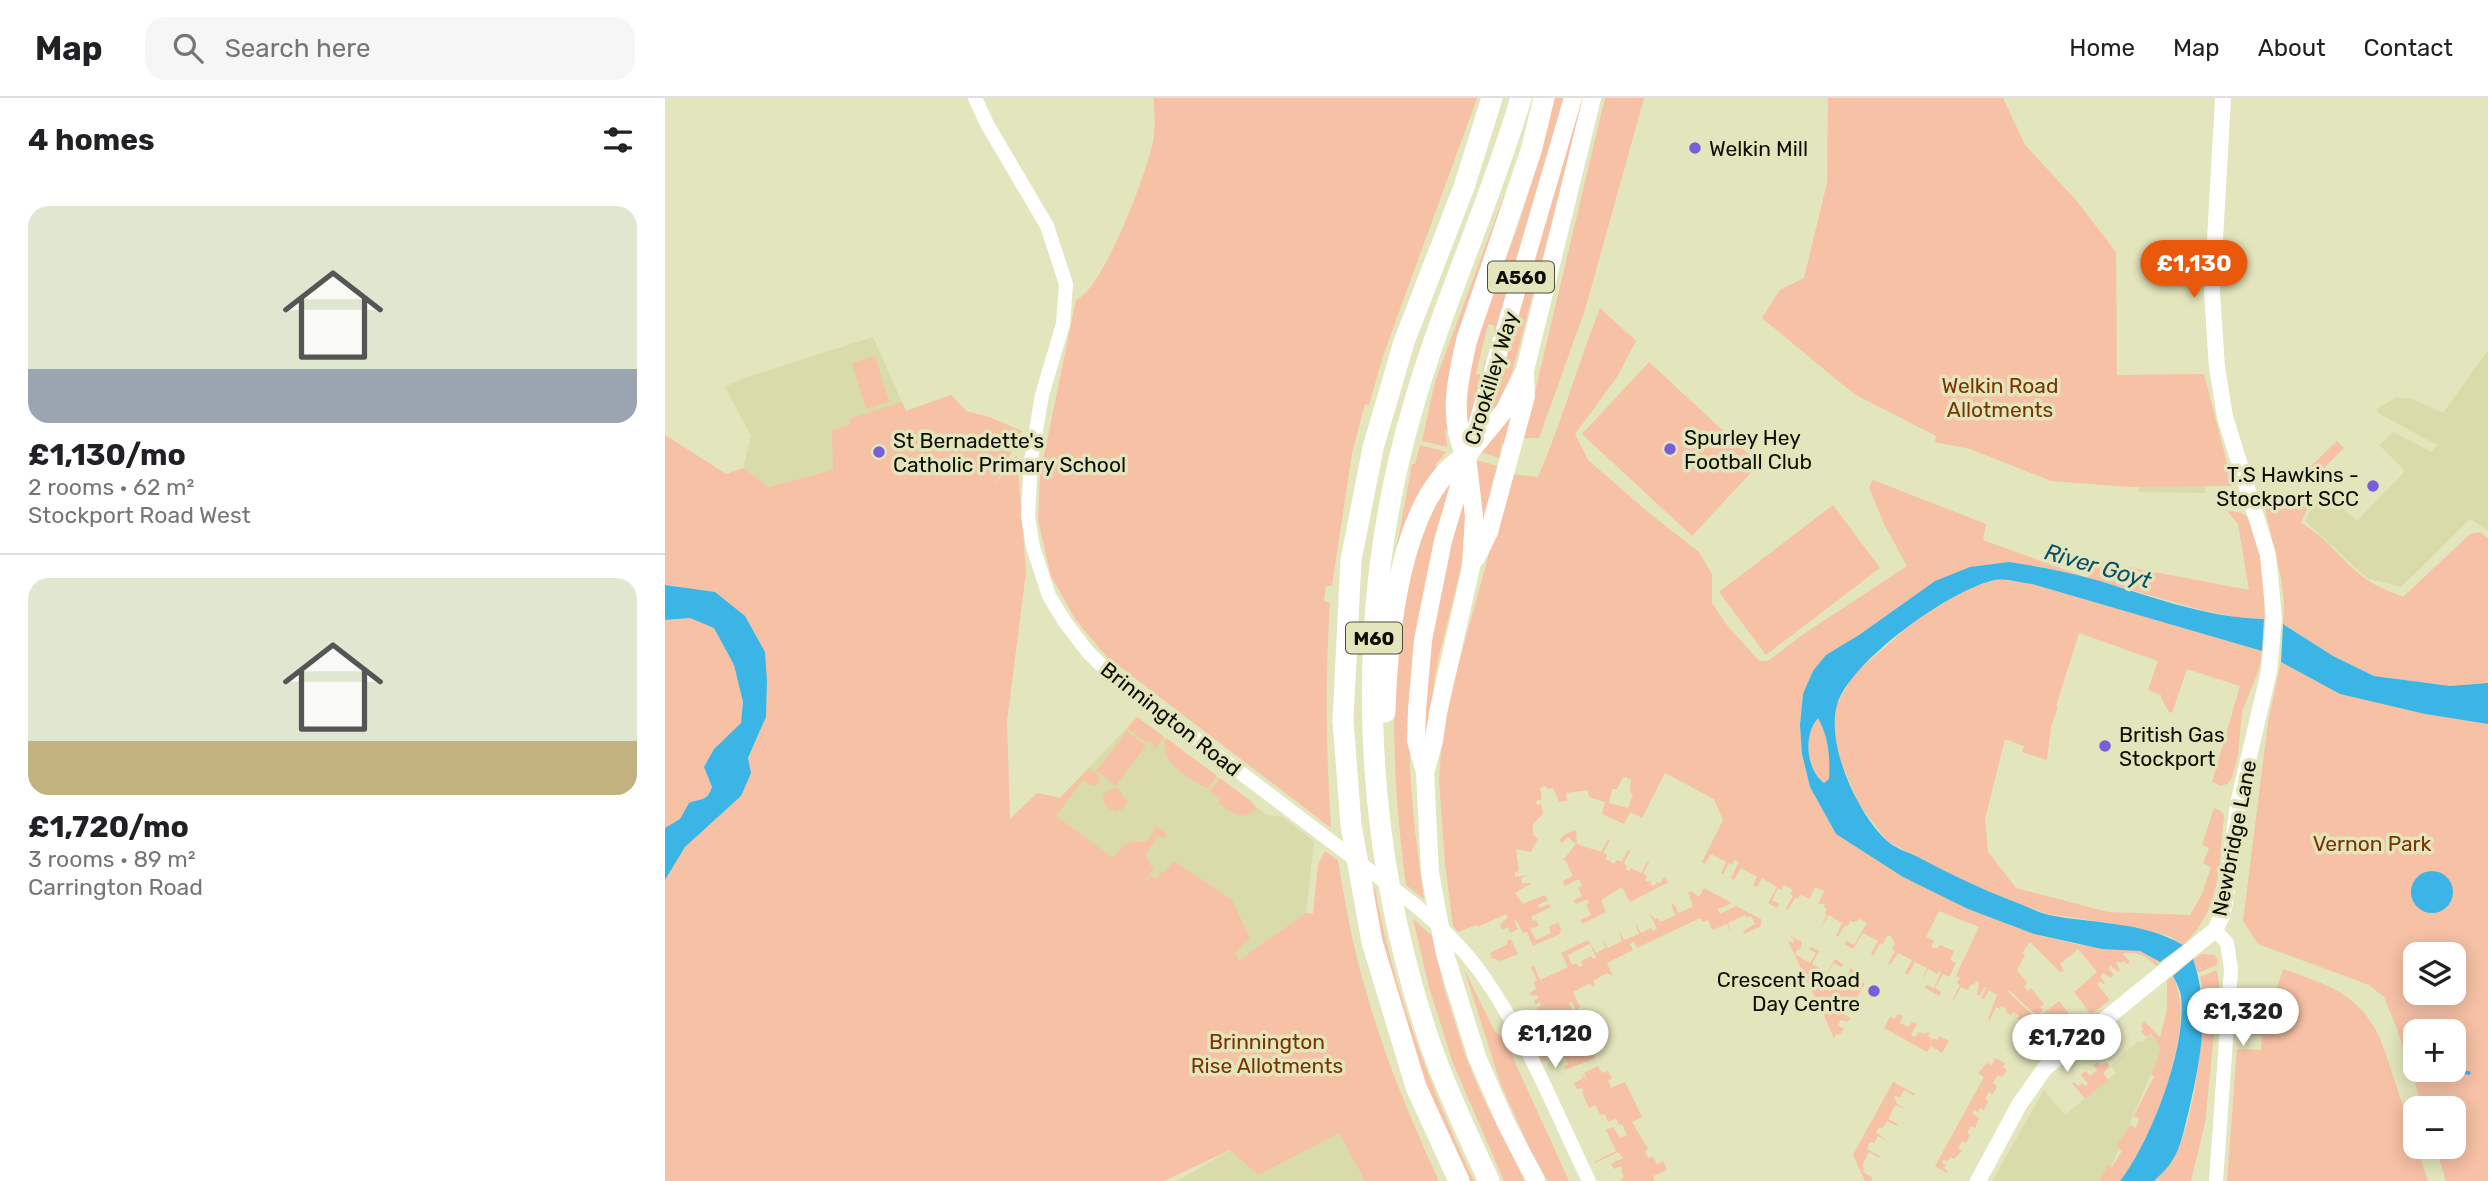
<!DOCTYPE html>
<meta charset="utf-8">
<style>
:root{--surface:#fff;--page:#f6f6f6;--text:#202124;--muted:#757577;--line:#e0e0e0;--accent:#ea580c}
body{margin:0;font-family:Rubik,sans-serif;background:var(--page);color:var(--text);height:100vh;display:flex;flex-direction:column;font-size:26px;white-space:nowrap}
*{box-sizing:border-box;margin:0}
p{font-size:23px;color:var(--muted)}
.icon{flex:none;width:38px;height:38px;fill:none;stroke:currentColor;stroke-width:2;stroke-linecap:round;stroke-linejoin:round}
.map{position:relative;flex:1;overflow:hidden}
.details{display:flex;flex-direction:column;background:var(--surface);width:665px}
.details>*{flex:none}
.controls{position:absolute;left:1738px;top:844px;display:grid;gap:14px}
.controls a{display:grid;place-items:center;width:63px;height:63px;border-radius:14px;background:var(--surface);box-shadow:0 4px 18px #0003;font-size:35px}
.price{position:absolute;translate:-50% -60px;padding:0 16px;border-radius:24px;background:#fff;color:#222;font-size:23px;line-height:46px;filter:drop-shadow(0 2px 4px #0008)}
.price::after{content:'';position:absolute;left:50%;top:42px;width:21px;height:16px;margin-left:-10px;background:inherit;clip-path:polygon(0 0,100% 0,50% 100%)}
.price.selected{background:var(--accent);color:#fff}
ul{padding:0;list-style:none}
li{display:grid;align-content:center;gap:14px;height:371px;padding:0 28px}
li+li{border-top:2px solid var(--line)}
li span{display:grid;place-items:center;height:217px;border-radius:21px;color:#555}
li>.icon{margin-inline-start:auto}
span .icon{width:126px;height:126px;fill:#fffc;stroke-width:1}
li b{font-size:30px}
h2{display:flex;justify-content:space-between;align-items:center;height:84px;padding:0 28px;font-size:30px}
header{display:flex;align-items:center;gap:42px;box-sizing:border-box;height:98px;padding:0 35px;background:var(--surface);border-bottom:2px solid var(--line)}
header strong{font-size:33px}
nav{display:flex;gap:38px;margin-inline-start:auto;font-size:24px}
.search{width:490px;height:63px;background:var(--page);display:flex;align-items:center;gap:18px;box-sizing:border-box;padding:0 24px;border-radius:21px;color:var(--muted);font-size:26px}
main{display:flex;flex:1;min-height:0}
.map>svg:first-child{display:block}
.built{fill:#dadbab}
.green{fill:#f6c1a5;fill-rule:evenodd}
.water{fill:#3bb5e6;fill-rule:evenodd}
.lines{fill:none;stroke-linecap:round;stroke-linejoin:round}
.stream{stroke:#3bb5e6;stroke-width:3.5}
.tertiary{stroke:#fff;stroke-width:14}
.secondary{stroke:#fff;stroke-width:16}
.primary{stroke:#fff;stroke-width:18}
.motorway{stroke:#fff;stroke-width:21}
.poi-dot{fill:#785fd9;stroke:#e3e5bc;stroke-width:2.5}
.labels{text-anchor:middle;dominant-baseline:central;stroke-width:7;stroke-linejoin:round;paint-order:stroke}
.shield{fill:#e3e5bc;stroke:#4d4e3a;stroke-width:2}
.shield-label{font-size:19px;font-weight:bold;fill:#0d0d02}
.poi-label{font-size:21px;fill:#0d0d02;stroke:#e3e5bc;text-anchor:start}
.street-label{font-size:21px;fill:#0d0d02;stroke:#e3e5bc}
.park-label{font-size:21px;fill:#7a3400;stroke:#e3e5bc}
.water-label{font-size:23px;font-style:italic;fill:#0a4f68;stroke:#e3e5bc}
</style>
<header>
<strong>Map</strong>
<div class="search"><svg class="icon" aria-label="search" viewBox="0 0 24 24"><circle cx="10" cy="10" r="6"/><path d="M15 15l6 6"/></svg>Search here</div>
<nav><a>Home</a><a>Map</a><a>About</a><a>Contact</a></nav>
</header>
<main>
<section class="details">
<h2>4 homes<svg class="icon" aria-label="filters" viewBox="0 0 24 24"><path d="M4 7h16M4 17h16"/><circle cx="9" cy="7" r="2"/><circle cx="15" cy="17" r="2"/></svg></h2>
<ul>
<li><span style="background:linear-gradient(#dfe7d0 75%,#9aa5b1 0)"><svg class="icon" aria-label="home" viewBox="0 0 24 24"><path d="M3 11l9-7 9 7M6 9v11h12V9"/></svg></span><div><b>£1,130/mo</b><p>2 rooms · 62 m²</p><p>Stockport Road West</p></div></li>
<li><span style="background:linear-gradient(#dfe7d0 75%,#c2b280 0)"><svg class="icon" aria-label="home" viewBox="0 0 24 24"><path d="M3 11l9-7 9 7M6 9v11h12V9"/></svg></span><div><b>£1,720/mo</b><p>3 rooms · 89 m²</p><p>Carrington Road</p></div></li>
</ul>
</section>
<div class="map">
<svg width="1823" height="1083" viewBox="0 0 1823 1083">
<rect width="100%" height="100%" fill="#e3e5bc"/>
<path class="built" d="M208 239 241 313 286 297 301 313 324 319 357 333 150 422 78 370 86 338 60 289 79 280Z
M1823 252V433L1805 421 1736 489 1702 480 1640 423 1648 406 1653 408 1658 403 1656 399 1661 395 1692 423 1740 373 1714 347 1728 334 1767 354 1772 347 1713 315 1711 311 1732 299 1747 301 1778 315Z
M1539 361 1540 395 1474 394 1473 377Z
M472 619 602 717 616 718 649 743 641 815 474 932 372 695 395 700Z
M1485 937 1497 950 1440 1083H1327L1379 992 1400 1017 1451 975 1446 968 1459 955 1473 943 1476 945Z
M674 1034 700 1083H512L566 1052 593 1077Z"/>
<path class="green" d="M489 0H812L718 258 704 307 700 306 687 355 667 488H661L659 503 665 505C660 580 661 654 666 730L441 558 411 522 386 478 373 422 375 377 411 202C439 190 481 76 488 44 491 30 489 14 489 0Z
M889 0H901L831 237H828L830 228 823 226 811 276 817 277 820 263 823 264 800 342C790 271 831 191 854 125 868 84 879 42 889 0Z
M913 0H920L847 275 829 314 817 327Z
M940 0H979L920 212 874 340H859Z
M1163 0H1338L1360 47 1410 101 1451 154 1452 277 1539 276 1568 388 1464 389 1386 383 1305 351 1270 344 1271 338 1189 296 1097 220 1115 192 1139 180 1162 85Z
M840 95 843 96 785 332H780L782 349 757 343 770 284Z
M935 210 971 243 952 279 910 336 923 362 983 414 1035 455 1047 477V505L1062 527 1094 563H1103L1137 537 1242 468 1219 426 1204 389 1208 382 1321 426 1318 442 1423 480 1427 462 1584 492 1573 426 1562 413C1569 414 1577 413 1582 419 1597 438 1601 498 1599 521L1569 519 1533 511 1423 480 1376 469 1344 464 1270 483 1194 537 1162 557 1138 596 1135 627 1137 656 1145 689 1171 736 1238 779 1303 811 1369 836 1415 847 1475 853 1495 865 1491 868C1483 859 1470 852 1458 856L1465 864 1462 866 1459 863 1456 865 1453 863 1451 865 1455 872 1453 874 1445 867 1444 871 1449 877 1446 880 1438 875 1435 878 1440 885 1438 886 1435 883 1432 886 1445 902 1426 916 1409 894 1432 874 1413 851 1395 866 1399 873 1395 874 1365 844 1357 855 1360 857 1352 872 1362 885 1359 889 1363 893 1366 890 1379 906 1375 909 1378 912 1372 918 1344 892 1343 894 1367 916 1358 924 1353 921 1354 917 1348 914 1346 917 1341 914 1342 911 1336 908 1335 911 1331 909 1325 922 1323 921 1332 897 1324 892 1319 901 1316 900 1321 890 1319 889 1315 898 1312 896 1314 885 1311 883 1309 887 1306 886 1303 892 1296 889 1289 902 1288 901 1295 887 1292 886 1295 880 1291 878 1314 829 1274 813 1261 839 1269 843 1266 849 1271 851 1275 847 1289 853 1285 862 1291 865 1284 879 1278 876 1270 890 1276 894 1274 898 1260 890 1262 887 1269 890 1276 874 1274 873 1272 876 1263 871 1256 884 1262 870 1250 864 1243 877 1240 875 1247 862 1233 855 1225 867 1223 866 1230 853 1227 851 1230 846 1226 838H1222L1218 846 1215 845 1208 858 1206 856 1213 843 1198 835 1188 851 1179 846 1181 843 1189 847 1202 825 1195 821 1189 824 1185 823 1183 828 1180 827 1173 839 1171 838 1177 825 1164 817 1155 830 1162 817 1160 816 1162 810 1159 809 1160 806H1153L1159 793 1150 789 1145 801 1135 796 1133 801 1130 800 1123 812 1121 810 1128 798 1125 796 1128 792 1119 787 1116 792 1113 790 1107 802 1114 806 1112 810 1103 805 1112 789 1097 780 1092 789 1088 787 1092 779 1076 770 1069 782 1066 780 1074 764 1070 762 1067 767 1064 765 1058 776 1056 775 1061 764 1046 756 1040 766 1037 764 1058 722 1049 701 1000 675 977 720 965 714 959 726 937 716 940 704 924 699 923 692 901 695 902 703 894 704 888 690 882 691 881 688 875 690 877 701 871 703 872 707 876 706 878 716 868 726V737L873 741 866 754 851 751 854 773 850 774V779L864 777 856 780 857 785H867L850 795 858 806 880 797 883 802 873 807 874 810 884 806 886 809 866 819 868 823 871 822 874 828 865 831 871 842 886 835 884 829 893 824 896 831 895 836 868 848 862 834 858 835 851 822 849 823 853 831 845 835 843 829 837 832 835 826 843 820 841 816 813 829 811 827 793 834 788 828 780 765 774 682 777 642 784 601 846 376 873 379C897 324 913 266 935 210ZM958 679 966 681 965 694 968 697 963 710 944 705 947 691H952Z
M210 258 224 304 201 311 187 265Z
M984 264 1094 366 1027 438 917 336Z
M286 297 301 313 324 319 357 333 330 387 352 357 361 474 342 623 345 721 372 695 395 700 424 670 434 678V685L428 688 418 682 391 718 448 760C461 745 461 743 481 744L492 729 502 736 499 740 493 738 481 756 484 766 489 770 477 788 486 778 491 781 497 773 499 775 509 763 567 802 585 841 570 855 574 862 641 815 648 816 653 767 660 753 673 763C680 804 687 844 698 883 717 953 744 1018 774 1083H700L674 1035 593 1077 565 1052 499 1083H0V782L20 749 76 698 83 661 101 619 102 583 13 488 0 487V337L61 376 78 370 104 389 168 372 167 332 185 327 184 321 237 304 241 313Z
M848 313 841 346 837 345 834 360 815 354Z
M1672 343 1679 350 1653 376 1646 368Z
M755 347 781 354 770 367 773 372C750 400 739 429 729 464L747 366H750Z
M811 362 832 368 827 386 830 387 817 434Z
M792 370 745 622V672L750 734 759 801 741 787C726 672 719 542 760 432 769 409 776 389 792 370Z
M798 392C809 453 782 514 771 573 767 593 767 618 759 637L762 553Z
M1625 395 1647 400 1636 425C1660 438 1676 462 1698 479 1709 488 1725 493 1738 499L1805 436 1815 434 1823 440V585L1785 588 1709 578 1668 558 1618 526 1619 504 1616 480 1600 410 1605 402Z
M1168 407 1215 470 1101 557 1054 494Z
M1333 481 1367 486 1597 553 1594 571 1577 614 1573 658 1567 680 1562 686 1556 688 1547 684 1575 588 1522 571 1507 615 1504 614 1496 600V597L1483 592 1493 563 1414 535 1391 608 1393 609 1386 629 1382 662 1357 654 1359 648 1340 641 1320 721 1323 754 1351 790 1443 814 1525 817 1537 796 1546 769 1538 765 1544 750 1537 747 1549 710 1556 713 1559 717C1554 766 1557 811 1518 847L1504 838 1445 825 1382 816 1305 787 1222 743 1194 706 1174 660 1169 627 1172 606 1189 576 1251 522 1302 491Z
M25 520 49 529 69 567 78 604 76 625 49 651 39 669 47 689C42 704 36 700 24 705L15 721 0 730V522Z
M1616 564 1675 596 1760 616 1823 626V1083H1781L1770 1048H1788V1010H1758L1732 931 1719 899 1704 887 1593 846 1578 823 1603 624ZM1750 856H1788V894H1750ZM1750 933H1788V971H1750Z
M472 619 499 639 490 651 488 650 489 647 484 643 482 645 462 630Z
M1153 620C1164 640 1165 659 1164 681L1159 685C1141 670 1138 637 1153 620Z
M462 633 481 648 451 688 431 673Z
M501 640 552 678 543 690H540C524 679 492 664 501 640Z
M555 680 587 704 592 710C577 725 567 715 553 705L555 701 545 693Z
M450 689 457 695 456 697 463 703 456 712 451 714 441 709 438 701 439 695Z
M911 732 912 746 936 754 943 741 945 742 938 755 942 757 941 762 944 763 946 759 945 764 949 766 952 762 956 764 963 752 965 753 959 765 962 768 961 772 965 773 966 770 976 775 983 763 984 764 978 776 982 778 980 782 984 784 987 781 985 786 989 788 992 784 995 785 999 779 1004 784 965 804 957 789 936 802 941 814 917 826 915 822 926 817 921 807 924 805 922 801 911 806 909 802 917 798 913 790 917 788 914 781 900 788 898 783 908 778 900 762 895 761H899L911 746 903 739 897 745 894 742 900 736Z
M702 784 710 791C729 893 765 990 809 1083H801L746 951Z
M1039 790 1067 805 1053 811 1055 816 1071 808 1096 821V828L1079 836 1078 833 1090 826 1086 818 1082 820 1080 817 1063 825 1067 837 1062 826 1047 832 1043 822 1038 824 1035 820 972 850 969 844 965 846 968 852 942 865 948 878 942 875 928 883 930 888 927 889 925 885 908 894 915 909 913 910 914 914H912L907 904 904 905 909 916 892 924 887 913H884L890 926 865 938 862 933 884 923 882 918 877 920 876 917 880 915 878 912 874 914 872 910 876 908 875 904 870 906 869 903 873 900 872 897 866 898 865 895 871 891 869 885 872 882 866 869 869 868 875 882 903 869 896 855 923 842 931 855 941 850 936 840 943 850 957 843 954 832 959 842 974 836 970 824 976 835 986 830 988 833 992 831 985 816 990 821 993 820 995 824 1011 817 1006 807 1009 806 1013 815 1028 809 1023 794 1027 793 1034 799ZM925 846 931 860 928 861 926 858 916 863 918 867 914 869 911 865 907 867 903 857Z
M748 821 768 839 779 890 800 957 817 998 860 1083H839L788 965 764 889Z
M1125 838 1137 844 1135 852 1132 851 1130 856 1145 865 1151 855 1144 851 1146 849 1154 853 1147 866 1162 875 1170 861 1178 866 1176 869 1169 865 1163 875 1171 879 1169 884 1173 886 1175 882 1179 884 1186 870 1194 875 1193 878 1185 874 1180 884 1194 892 1198 884 1200 885 1192 900 1187 898 1183 906 1190 910 1189 913 1181 909 1177 915 1185 920 1183 924 1176 922 1173 927 1179 931 1175 937 1171 936 1169 940 1171 945 1159 918 1161 914 1169 909 1167 900 1162 902 1164 906 1154 908 1123 843 1128 845 1129 842Z
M846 841 853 856 836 863 827 860 825 855 843 846 842 843Z
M1537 856 1549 857 1553 862 1552 867 1533 875 1528 861Z
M799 871 830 934 839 940 904 1083H883L864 1049 836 987Z
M1618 871C1665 888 1696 896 1717 945L1763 1083H1562L1572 951 1596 952 1597 938 1586 937 1587 929 1591 928V923H1587V920L1598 921 1601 897 1609 899Z
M1552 872 1554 887 1540 1025 1526 1083H1489C1495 1077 1502 1070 1507 1063 1529 1031 1544 916 1535 879Z
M1508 878C1533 928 1488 1041 1455 1083H1434L1443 1067 1447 1069 1457 1053 1451 1048 1465 1027 1471 1030 1474 1021 1469 1018 1489 978 1486 977 1496 951 1486 936 1481 939 1476 933 1478 931 1476 928 1479 923 1495 939 1502 912V882Z
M1394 903 1413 927 1401 937 1388 923 1382 928 1391 941 1382 931 1379 933 1376 930 1369 935 1372 938 1369 941 1377 952 1375 953 1351 940 1357 932Z
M1233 916 1238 918 1235 925 1243 929 1247 924 1252 926 1246 937 1250 939 1253 934 1261 936 1263 933 1265 934 1263 938 1266 940 1264 945 1268 940 1272 942 1274 938 1284 943 1277 955 1266 948 1262 954 1219 930 1225 919 1230 921Z
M932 925 934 931 927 935 930 942 938 939 941 947 928 953 930 960 901 972 899 968 903 966 898 955 906 951 902 944 879 954 882 962 877 964 873 952Z
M1330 960 1340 965 1338 969 1342 972 1337 979 1333 977 1328 985 1332 988 1328 996 1324 994 1320 1001 1323 1003 1319 1012 1315 1010 1313 1014 1309 1012 1307 1015 1314 1020 1310 1030 1306 1028 1302 1035 1305 1037 1301 1045 1297 1043 1293 1050 1297 1053 1289 1061 1285 1059 1283 1063 1278 1062 1277 1065 1281 1067 1278 1070 1283 1073 1282 1075 1270 1068 1319 979 1313 975 1322 965 1327 967Z
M1433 964 1436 968 1441 964 1445 968 1438 975 1443 982 1420 1001 1407 985 1409 984 1413 988 1417 985 1420 988 1423 986 1416 977 1421 973 1425 978 1432 972 1428 967Z
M933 968 937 975 943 973 947 980 943 982 946 990 960 984 977 1019 967 1024 983 1051 980 1053 983 1060 988 1059 992 1066 998 1063 1002 1072 988 1078 990 1083H955L959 1079 956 1073 958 1071 955 1068 949 1071 946 1066 958 1060 953 1054 930 1065 929 1064 951 1053 941 1032 948 1029 955 1040 962 1037 957 1026 954 1027 951 1020 943 1024 940 1016 935 1017 931 1007 924 1010 917 994 919 993 917 990 912 991 909 985 918 980 917 976 922 982 919 975Z
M1228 984 1250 996 1249 998 1239 992 1235 999 1229 998 1232 1006 1241 1011 1230 1007 1223 1021 1233 1026 1232 1028 1222 1023 1218 1030 1214 1029 1211 1034 1223 1044 1213 1038 1209 1045 1205 1044 1202 1051 1215 1058 1214 1060 1204 1054 1197 1068 1199 1070 1198 1074 1208 1080 1206 1083H1200L1188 1057Z"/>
<path class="water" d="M1344 464C1371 468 1397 473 1424 480 1481 496 1539 520 1599 521L1597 553 1367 486C1356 485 1341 480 1330 482 1286 491 1185 563 1172 607 1161 647 1192 714 1221 742 1229 750 1243 754 1253 759 1285 776 1316 791 1350 804 1361 808 1373 814 1384 817 1429 826 1477 823 1518 847L1495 864 1475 853 1437 851 1369 836 1303 811 1238 779 1171 736 1145 689 1137 656 1135 627 1138 596 1148 573 1161 557 1194 537 1270 483 1305 469ZM1153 620C1164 640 1165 660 1164 681L1159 685C1141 671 1138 637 1153 620Z
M0 487 50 494 80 518 100 554 102 583 101 619 83 660 86 675 76 698 20 749 0 782V730L15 721 24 705C36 700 42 704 47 689L39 669 49 651 76 625 78 604 69 567 49 530 25 520 0 522Z
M1618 526 1668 558 1709 578 1785 588 1823 585V626L1760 616 1675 596 1616 564Z
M1746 794a21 21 0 1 1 42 0a21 21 0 1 1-42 0Z
M1528 861C1546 912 1535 965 1523 1016 1519 1031 1516 1050 1507 1063 1503 1070 1495 1077 1489 1083H1455C1486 1043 1522 950 1516 898 1515 891 1511 884 1508 878Z"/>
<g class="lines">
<path class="stream" d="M1790 959 1798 974 1804 975"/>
<path class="tertiary" d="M310 0 322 26 382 128 401 186 398 226 377 297 366 362 363 418 368 449 384 498 400 524 422 553 445 576 745 803C771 824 796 847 816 875 861 938 890 1013 924 1083
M1550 832 1562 845 1566 871 1551 1083"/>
<path class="secondary" d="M1313 1083 1354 1007 1380 970 1550 832 1557 818 1560 804 1573 706 1604 573 1609 520 1603 457 1560 319 1552 269 1547 195 1558 0"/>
<path class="primary" d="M811 460 824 434 861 298 860 276
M760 674 769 643 773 615 806 469 809 418 802 358 839 313 860 272 927 0
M871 1083 840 1023 812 959 780 856 765 775 760 674 751 643 752 612 758 542 778 443 908 0"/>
<path class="motorway" d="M720 614C722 543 734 396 802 358 783 321 793 280 802 241L866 53 879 0
M794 1083 751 989 707 844 686 727 678 622 686 462 708 350 739 244 799 89 827 0
M824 1083C804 1039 782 994 766 948 696 744 687 517 748 309 778 204 825 105 856 0"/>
</g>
<g class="poi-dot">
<circle cx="1030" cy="50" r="7"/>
<circle cx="1005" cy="351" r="7"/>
<circle cx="214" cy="354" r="7"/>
<circle cx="1708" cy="388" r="7"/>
<circle cx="1440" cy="648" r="7"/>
<circle cx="1209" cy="893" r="7"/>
</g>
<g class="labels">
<g class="shield">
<rect x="823" y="163.5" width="66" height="31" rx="5"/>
<rect x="681" y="524.5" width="56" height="31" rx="5"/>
</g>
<g class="shield-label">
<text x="856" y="179">A560</text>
<text x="709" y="540">M60</text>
</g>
<g class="poi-label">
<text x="1044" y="50">Welkin Mill</text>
<text x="1019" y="339">Spurley Hey<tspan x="1019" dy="24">Football Club</tspan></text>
<text x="228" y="342">St Bernadette's<tspan x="228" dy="24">Catholic Primary School</tspan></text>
<text x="1694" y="376" text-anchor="end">T.S Hawkins -<tspan x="1694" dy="24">Stockport SCC</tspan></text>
<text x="1454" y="636">British Gas<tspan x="1454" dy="24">Stockport</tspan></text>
<text x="1195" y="881" text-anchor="end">Crescent Road<tspan x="1195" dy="24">Day Centre</tspan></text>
</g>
<g class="street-label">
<text transform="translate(826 280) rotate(-73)">Crookilley Way</text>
<text transform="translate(506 621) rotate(38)">Brinnington Road</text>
<text transform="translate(1569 740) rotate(-79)">Newbridge Lane</text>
</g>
<g class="park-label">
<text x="1335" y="287">Welkin Road<tspan x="1335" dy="24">Allotments</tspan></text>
<text x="1707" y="745">Vernon Park</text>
<text x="602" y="943">Brinnington<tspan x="602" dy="24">Rise Allotments</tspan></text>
</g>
<g class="water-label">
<text transform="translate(1433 468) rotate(16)">River Goyt</text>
</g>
</g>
</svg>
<div class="controls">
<a><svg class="icon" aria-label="layers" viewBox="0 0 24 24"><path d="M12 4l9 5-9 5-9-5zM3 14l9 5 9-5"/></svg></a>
<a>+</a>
<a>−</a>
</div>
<b class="price selected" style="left:1529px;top:202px">£1,130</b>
<b class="price" style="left:1578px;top:950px">£1,320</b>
<b class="price" style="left:890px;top:972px">£1,120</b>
<b class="price" style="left:1402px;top:976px">£1,720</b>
</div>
</main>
